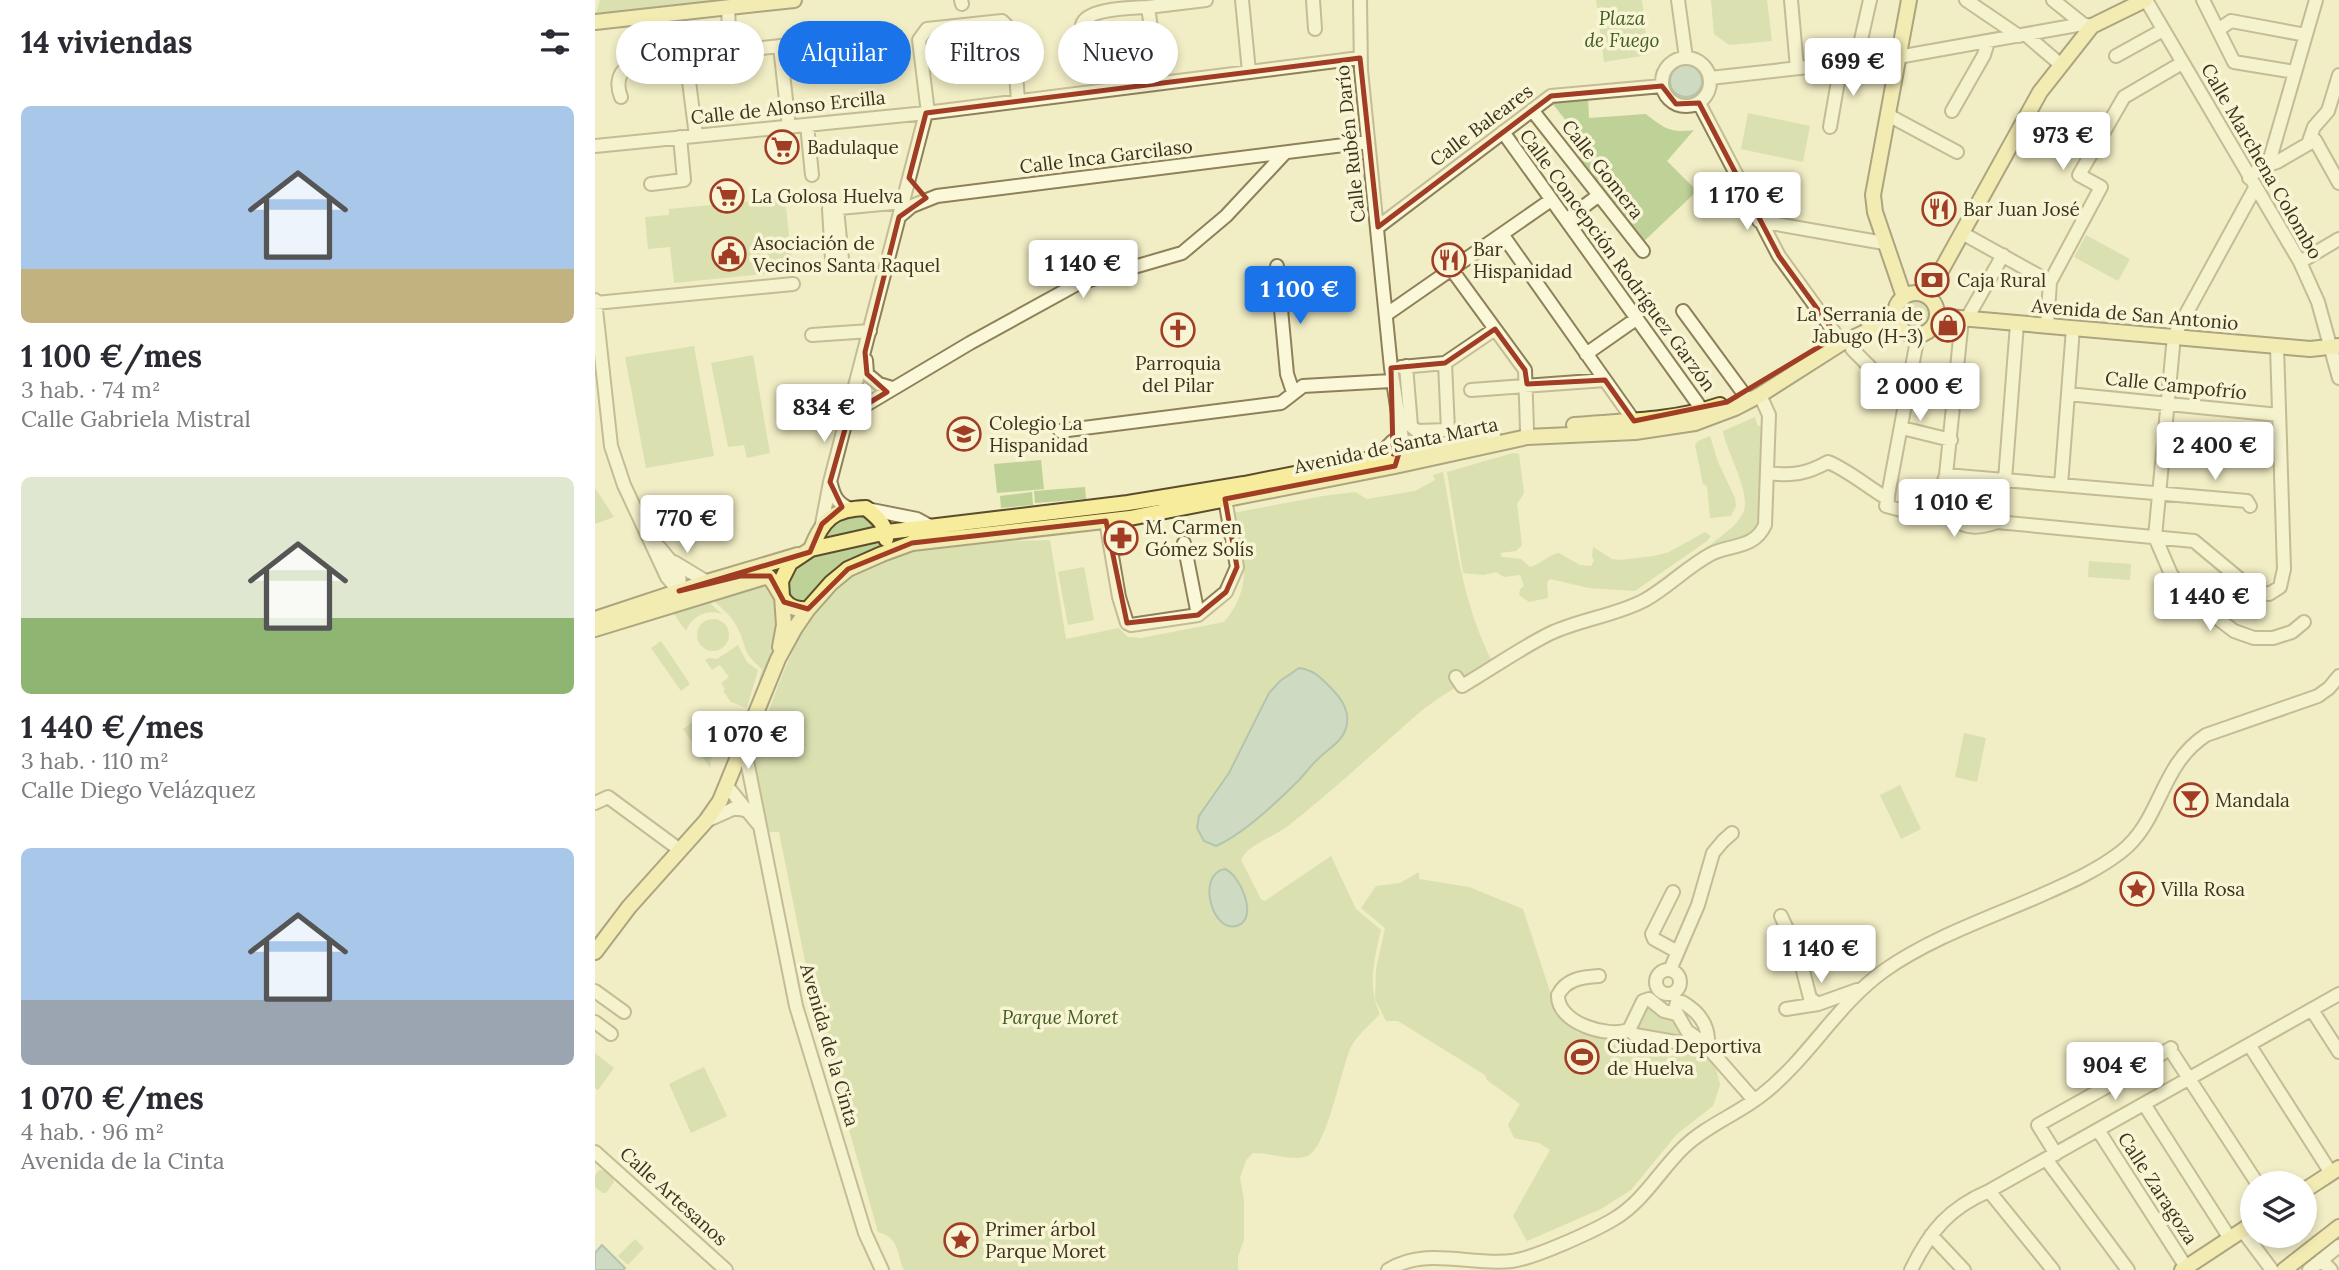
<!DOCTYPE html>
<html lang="es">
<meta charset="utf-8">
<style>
:root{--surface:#fff;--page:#f2f2f3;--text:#2b2b33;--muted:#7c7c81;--accent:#1a73e8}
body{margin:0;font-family:Lora,serif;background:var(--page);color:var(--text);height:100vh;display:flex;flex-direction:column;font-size:26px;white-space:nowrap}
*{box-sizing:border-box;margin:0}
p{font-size:23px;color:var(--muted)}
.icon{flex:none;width:38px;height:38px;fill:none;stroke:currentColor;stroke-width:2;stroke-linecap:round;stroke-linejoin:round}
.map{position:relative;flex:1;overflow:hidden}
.details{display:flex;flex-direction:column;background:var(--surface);width:595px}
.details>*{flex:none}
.guide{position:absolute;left:21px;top:21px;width:665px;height:63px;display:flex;gap:14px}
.tools{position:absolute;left:1645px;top:1171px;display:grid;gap:14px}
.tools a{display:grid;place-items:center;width:77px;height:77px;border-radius:50%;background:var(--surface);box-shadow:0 4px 10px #0003;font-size:35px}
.price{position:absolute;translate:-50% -60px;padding:0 16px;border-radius:7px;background:#fff;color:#222;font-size:23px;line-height:46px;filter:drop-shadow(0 2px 4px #0008)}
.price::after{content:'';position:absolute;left:50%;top:42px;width:21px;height:16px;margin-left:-10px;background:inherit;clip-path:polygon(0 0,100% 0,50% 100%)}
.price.current{background:var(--accent);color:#fff}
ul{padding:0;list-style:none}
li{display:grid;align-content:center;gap:14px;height:371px;padding:0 21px}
li span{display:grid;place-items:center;height:217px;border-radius:10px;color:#555}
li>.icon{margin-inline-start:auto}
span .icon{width:126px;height:126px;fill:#fffc;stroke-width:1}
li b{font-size:30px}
h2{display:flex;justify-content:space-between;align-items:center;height:84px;padding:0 21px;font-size:30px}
.tag{padding:0 24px;border-radius:32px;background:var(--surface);box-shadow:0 4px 10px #0003;font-size:24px;line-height:63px}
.tag.current{background:var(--accent);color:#fff}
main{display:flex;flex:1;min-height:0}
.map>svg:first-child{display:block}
.green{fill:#bed197}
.water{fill:#a7c4c2;stroke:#6c9492;stroke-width:2}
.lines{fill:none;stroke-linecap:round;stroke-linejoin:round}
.minor-casing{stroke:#8e8059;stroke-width:16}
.major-casing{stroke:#5b4c2e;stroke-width:18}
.minor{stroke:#fbf8d9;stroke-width:12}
.major{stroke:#f6ec9b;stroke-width:14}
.marked{fill:none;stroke:#a13d25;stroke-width:5;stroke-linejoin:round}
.labels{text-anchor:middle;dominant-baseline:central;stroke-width:7;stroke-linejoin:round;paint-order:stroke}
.park-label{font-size:19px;font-style:italic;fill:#425b23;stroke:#f8f5d5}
.street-label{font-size:19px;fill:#3d331e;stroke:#f8f5d5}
.poi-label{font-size:19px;fill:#3d331e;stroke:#f8f5d5;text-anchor:start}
</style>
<main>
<section class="details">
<h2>14 viviendas<svg class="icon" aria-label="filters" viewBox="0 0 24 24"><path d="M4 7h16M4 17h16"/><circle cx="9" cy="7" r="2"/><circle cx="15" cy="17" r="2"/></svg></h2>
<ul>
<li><span style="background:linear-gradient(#a9c7e8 75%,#c2b280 0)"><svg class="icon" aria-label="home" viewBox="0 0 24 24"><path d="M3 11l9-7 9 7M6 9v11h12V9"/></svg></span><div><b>1 100 €/mes</b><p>3 hab. · 74 m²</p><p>Calle Gabriela Mistral</p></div></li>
<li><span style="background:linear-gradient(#dfe7d0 65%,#8fb573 0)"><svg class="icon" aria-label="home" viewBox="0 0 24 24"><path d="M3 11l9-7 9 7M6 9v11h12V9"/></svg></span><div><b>1 440 €/mes</b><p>3 hab. · 110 m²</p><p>Calle Diego Velázquez</p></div></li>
<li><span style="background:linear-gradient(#a9c7e8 70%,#9aa5b1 0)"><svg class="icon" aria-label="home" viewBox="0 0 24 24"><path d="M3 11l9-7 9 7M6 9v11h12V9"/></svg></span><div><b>1 070 €/mes</b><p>4 hab. · 96 m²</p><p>Avenida de la Cinta</p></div></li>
</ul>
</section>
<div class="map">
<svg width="1744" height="1270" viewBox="0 0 1744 1270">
<rect width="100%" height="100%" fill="#f1edc5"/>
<path class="green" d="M5 0H143L0 16Z
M1001 0H1047L1053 55 1009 62Z
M1116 0H1172L1177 41 1134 45 1119 34Z
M1069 82a22 22 0 1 1 44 0a22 22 0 1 1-44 0Z
M993 96 994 118 1051 114C1070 129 1075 133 1099 130L1072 161 1102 191 1046 244 981 161 994 150 957 103 961 99Z
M1153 113 1215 126 1208 162 1146 149Z
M190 198 198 271 79 283 75 247 53 249 50 217 74 215V209Z
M1491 235 1535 259 1523 281 1479 257Z
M1307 315a14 14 0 1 1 28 0a14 14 0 1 1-28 0Z
M99 346 119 456 51 468 30 357Z
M158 355 175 453 152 458 149 445 133 447 116 363Z
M1160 417 1163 426H1167L1163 527 1150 537 1108 553C1117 540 1137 532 1147 515 1159 496 1131 452 1128 431Z
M1115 436 1123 462 1140 498 1141 506 1136 516 1115 518 1112 486 1108 484 1100 445 1103 441Z
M918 453 924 454 929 493 922 504 927 545 921 551 905 553 907 557 926 559 935 567C947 564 952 555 964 553L985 565 996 566 999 561 997 556 998 547 1017 559 1025 560 1059 556 1074 552 1110 532 1116 536 1112 541 1040 591 994 588 955 579 952 582 953 598 934 602 924 595 925 589 929 586 925 575 909 577 901 572 889 575 868 573 852 472Z
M446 460 449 489 402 493 399 464Z
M848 472C860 537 867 604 898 663 872 681 842 697 818 718 777 754 736 792 693 826 679 837 653 844 646 860L666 899 670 901 736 856 761 909 786 930C779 961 772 985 785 1014 776 1024 762 1035 756 1047 746 1068 732 1149 712 1156 697 1162 674 1152 658 1153L651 1160 645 1178 649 1200V1240L643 1256V1270H309C301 1255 306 1238 283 1232L219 1006 184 832H173L158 766 159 755C191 665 210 579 316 549 356 538 413 542 455 540L471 639 524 628 533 637 546 638 629 622C660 586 648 554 638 513L728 496 760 492 772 499 820 491 840 480 838 475Z
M490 487 491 499 440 503 439 491Z
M0 488 19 517 0 524Z
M437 492 438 505 406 508 405 496Z
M268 514 284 529 223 542 241 519Z
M287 538 282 550 211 604 204 605 193 597C192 593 190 585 191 581 198 548 260 544 287 538Z
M1494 561 1536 564 1535 580 1493 577Z
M489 567 499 620 473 625 463 572Z
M171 583C201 621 174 666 158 704L167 669C145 651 153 646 141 625 135 614 125 607 117 599Z
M115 603 127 614C112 609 97 615 91 631L79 614Z
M102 635a16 16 0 1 1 32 0a16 16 0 1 1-32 0Z
M66 641 95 684 86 691 56 648Z
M143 645 152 662 163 670 152 708 136 702 128 691 130 689 126 683 134 677 125 665 117 670 110 660 114 658 122 659Z
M98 722 105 733 97 740 103 747 111 742 117 754 115 768 88 729Z
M1369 733 1391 738 1382 782 1360 777Z
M1305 785 1326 829 1306 839 1285 795Z
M824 872V879L874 887 928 909 962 1013 974 1027 984 1033 1014 1039 1105 1050 1120 1064 1125 1085 1118 1106 1082 1134 1036 1190 1006 1209 932 1241 918 1216 955 1150 944 1143 919 1138 913 1125 925 1104 892 1080 890 1075 803 1021H791L780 999 781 969 790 928 766 908 781 886 805 883Z
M1053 1005 1080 1021 1094 1039 1040 1030 1049 1007Z
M0 1053 19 1068 3 1090 0 1088Z
M109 1067 132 1116 96 1133 74 1084Z
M4 1170H9L18 1178 19 1182 11 1193H8L0 1187V1176Z
M40 1239 49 1248 33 1265 23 1256Z"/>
<path class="water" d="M1075 81a16 16 0 1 1 32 0a16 16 0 1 1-32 0Z
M704 668C719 670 725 677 735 687 747 699 757 713 750 731 745 743 733 749 724 758 716 765 710 774 702 782 681 803 648 834 621 846L609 841 602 828 604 816 634 773 674 693 685 681Z
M630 869C645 875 663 916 644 925 618 937 600 874 630 869Z
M7 1245 30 1268 28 1270H0V1253Z"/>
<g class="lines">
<defs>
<path id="minor" d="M366 0 367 4
M647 0 654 72
M718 0 720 29
M765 0 766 70 796 368 807 439 802 459
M1083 0 1091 58
M1196 0 1202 68
M1371 0 1424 36
M1458 0 1488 24
M1551 0 1705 262 1723 302 1744 378
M1608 0 1639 62 1700 72
M133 7 134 31
M1623 30 1636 21 1711 35
M1431 35 1465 64
M185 46 194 127
M488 53C488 45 485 33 487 25 491 8 538 8 553 7
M1521 56 1568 30
M1067 82a24 24 0 1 1 48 0a24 24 0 1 1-48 0Z
M91 58 101 136
M1261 62 1275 0
M1115 78 1303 57 1488 24 1497 26
M564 83 553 7 611 0
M26 97C20 82 24 70 39 62L230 41C253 42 262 51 255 73
M1104 103 1184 256 1242 336
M937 110 1048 251
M1357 111 1389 55 1393 42
M333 113 324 40 332 29 407 21 418 32 423 101
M1293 115 1362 152
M212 125 217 175
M1235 127 1246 64
M908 132 1103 404 1110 417
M1713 144 1719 127 1733 111 1744 75
M0 146 331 113 765 58
M1670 166 1682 162 1720 140 1744 183
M1654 178 1675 159 1721 0
M56 184 89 180 85 137
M1660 188 1579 336 1560 537 1576 574 1591 594 1639 631 1659 638H1678L1697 632 1709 622
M242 209 247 259H237L234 209 308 202
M304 217 317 206 342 196 773 142
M971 220 1004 195
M1164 221 1289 243
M783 227 956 96 1067 86
M1367 233 1455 282
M907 234 1039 421
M1705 262 1744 239
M682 266 692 374 698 392
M857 270 930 370 932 430
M0 300 16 446 29 485 72 577 84 591
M0 303 198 284
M1088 311 1149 394
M792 314 956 200
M1371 320 1408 255
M1452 326 1455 282 1506 187 1484 175 1529 97 1587 63
M217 335 275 331
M1323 335 1291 506 1325 515C1340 506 1346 492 1351 475L1367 319
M1257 349 1312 404
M991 354 1041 319
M271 360 272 374 284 384 297 388
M850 363 853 430
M811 366 816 426 822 431 853 430 899 435
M806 367 850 363 900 329
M876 390 1010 380
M1473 394 1684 415
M254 415 375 343 484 283 587 253 631 216 689 154
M1307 428 1356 440
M465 431 686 403 708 386 796 381
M783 456 798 441
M1172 473C1198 476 1211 474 1233 462 1255 471 1272 487 1293 499
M1351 475 1652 501 1655 506
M1410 480 1422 324
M236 484C239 497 243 504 256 509
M1466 485 1478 328
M1345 494C1358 523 1369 534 1402 522L1599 541 1659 591 1674 594 1685 587 1689 569 1682 346
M272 509 322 519 335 526
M511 521 524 597 532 623 536 625 603 615 631 592 642 567 630 499
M1402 522 1406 480
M227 524 235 482 331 113
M589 543 603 615
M64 547C76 562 88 571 84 591
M79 562 112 582
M861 677 867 686C896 669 924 649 954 634 985 619 1020 616 1050 600 1073 587 1092 567 1116 554 1136 544 1159 549 1170 525L1174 415 1165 395
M149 746 201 1006 270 1233 287 1270
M132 786 163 824
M0 803 13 797 85 850
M111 821 140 808 153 811
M1078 892 1057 934 1059 939 1081 951
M1186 916 1204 955 1215 998 1223 1004
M1075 970 1103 905 1118 853 1128 841 1137 833
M1061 982a12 12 0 1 1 24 0a12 12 0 1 1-24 0Z
M1004 976C987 977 971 979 963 995 962 1023 1012 1038 1034 1030L1048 1001 1054 999 1069 1011 1081 1014
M0 991 29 1012
M1082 1002 1080 1010 1092 1031 1109 1043 1159 1100
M1082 1002H1087C1101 1010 1112 1022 1113 1039L1109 1043
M1191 1009 1223 1004 1262 990
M1717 1010 1744 1052
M0 1022 16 1034
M1034 1030 1040 1035 1092 1044 1101 1040
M1655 1046 1736 1173
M1578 1054 1662 1183
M1549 1104 1634 1237
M1503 1130 1591 1267
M0 1152 131 1270
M1461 1154 1443 1125 1538 1072 1576 1048
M1451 1159 1533 1270
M1394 1191 1458 1270
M1647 1230 1677 1270
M1336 1235 1369 1270
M1726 1260 1736 1270
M793 1270C831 1246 875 1266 917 1261 940 1258 999 1231 1019 1219 1049 1201 1065 1170 1089 1147 1112 1125 1143 1114 1168 1094 1214 1058 1242 1004 1290 970 1336 938 1391 919 1442 897 1471 884 1500 872 1526 852 1567 820 1564 766 1611 735L1723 696 1734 688 1744 676
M1316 1270C1335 1231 1354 1208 1394 1191L1744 994
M1714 1270 1744 1246"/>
<path id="major" d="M0 22 199 0
M1300 314a21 21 0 1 1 42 0a21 21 0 1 1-42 0Z
M1332 296 1445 92 1497 26 1550 0
M1309 297 1280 212 1278 195 1314 0
M1342 316 1715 349 1744 346
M1274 323 1286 319 1301 310
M979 425C1028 421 1078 421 1125 405
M216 549C228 519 238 509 271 508 281 517 292 524 291 539
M0 619 112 582 203 555
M0 629 173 576C188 592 186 611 213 609
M185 647 189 625 186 581 195 563 216 549 292 532 533 503 649 484 886 437
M0 952 34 907 111 821 125 801 183 659 200 628 213 609 236 583 253 569 287 554 317 543 535 518 800 466 932 437 1040 432 1100 423 1140 408 1165 395 1245 344 1268 333 1302 324
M1710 1190 1744 1168
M1587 1270 1657 1224
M1689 1270 1744 1227"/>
</defs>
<use href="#minor" class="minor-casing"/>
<use href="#major" class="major-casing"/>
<use href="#minor" class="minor"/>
<use href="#major" class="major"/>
</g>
<path d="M0 0H1744V1270H0ZM765 58 783 227 956 96 1067 86 1081 104 1104 103 1184 256 1242 336 1132 402 1039 421 1010 380 932 384 930 370 900 329 850 363 796 368 798 454 804 453 800 466 630 499 642 567 631 592 603 615 532 623 511 521 317 543 253 569 213 609 189 602 175 576H145L84 591 215 552 227 524 247 507 235 482 254 415 292 392 272 374 270 352 304 217 331 198 314 178 331 113Z" fill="#f1edc5" fill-opacity=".55" fill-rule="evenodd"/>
<path class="marked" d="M765 58 783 227 956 96 1067 86 1081 104 1104 103 1184 256 1242 336 1132 402 1039 421 1010 380 932 384 930 370 900 329 850 363 796 368 798 454 804 453 800 466 630 499 642 567 631 592 603 615 532 623 511 521 317 543 253 569 213 609 189 602 175 576H145L84 591 215 552 227 524 247 507 235 482 254 415 292 392 272 374 270 352 304 217 331 198 314 178 331 113Z"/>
<defs>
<symbol id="supermarket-ring" viewBox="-11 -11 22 22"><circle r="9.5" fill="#f8f5d5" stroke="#a13d25" stroke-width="1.5"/><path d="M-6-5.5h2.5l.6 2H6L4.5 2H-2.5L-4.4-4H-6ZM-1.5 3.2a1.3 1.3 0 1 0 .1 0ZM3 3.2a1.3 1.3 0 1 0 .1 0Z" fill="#a13d25"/></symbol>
<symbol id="restaurant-ring" viewBox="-11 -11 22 22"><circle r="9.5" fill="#f8f5d5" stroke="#a13d25" stroke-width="1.5"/><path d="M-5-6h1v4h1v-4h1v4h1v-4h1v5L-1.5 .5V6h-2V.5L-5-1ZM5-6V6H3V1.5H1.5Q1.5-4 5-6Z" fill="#a13d25"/></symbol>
<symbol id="civic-ring" viewBox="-11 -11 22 22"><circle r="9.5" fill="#f8f5d5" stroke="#a13d25" stroke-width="1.5"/><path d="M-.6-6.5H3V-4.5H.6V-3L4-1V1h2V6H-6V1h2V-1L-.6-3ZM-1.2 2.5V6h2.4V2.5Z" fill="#a13d25"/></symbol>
<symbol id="bank-ring" viewBox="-11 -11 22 22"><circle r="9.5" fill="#f8f5d5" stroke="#a13d25" stroke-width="1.5"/><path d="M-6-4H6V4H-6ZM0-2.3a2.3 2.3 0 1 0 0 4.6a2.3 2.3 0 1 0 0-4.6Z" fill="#a13d25"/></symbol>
<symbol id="shop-ring" viewBox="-11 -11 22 22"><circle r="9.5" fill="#f8f5d5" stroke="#a13d25" stroke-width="1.5"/><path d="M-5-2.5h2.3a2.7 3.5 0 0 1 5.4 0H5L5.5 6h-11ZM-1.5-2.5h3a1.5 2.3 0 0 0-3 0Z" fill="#a13d25"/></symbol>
<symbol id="church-ring" viewBox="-11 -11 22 22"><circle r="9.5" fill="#f8f5d5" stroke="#a13d25" stroke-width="1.5"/><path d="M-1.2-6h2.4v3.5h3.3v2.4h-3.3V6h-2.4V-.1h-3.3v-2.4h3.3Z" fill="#a13d25"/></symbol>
<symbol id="school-ring" viewBox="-11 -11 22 22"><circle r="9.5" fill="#f8f5d5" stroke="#a13d25" stroke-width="1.5"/><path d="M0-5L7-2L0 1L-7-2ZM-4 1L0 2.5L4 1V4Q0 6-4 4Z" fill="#a13d25"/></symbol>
<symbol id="pharmacy-ring" viewBox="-11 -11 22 22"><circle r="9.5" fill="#f8f5d5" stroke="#a13d25" stroke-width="1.5"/><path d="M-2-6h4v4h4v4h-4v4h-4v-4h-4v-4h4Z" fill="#a13d25"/></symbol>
<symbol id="bar-ring" viewBox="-11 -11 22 22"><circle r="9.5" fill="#f8f5d5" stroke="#a13d25" stroke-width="1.5"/><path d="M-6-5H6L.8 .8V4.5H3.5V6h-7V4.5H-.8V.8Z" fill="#a13d25"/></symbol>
<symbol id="sight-ring" viewBox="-11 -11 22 22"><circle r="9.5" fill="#f8f5d5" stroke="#a13d25" stroke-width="1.5"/><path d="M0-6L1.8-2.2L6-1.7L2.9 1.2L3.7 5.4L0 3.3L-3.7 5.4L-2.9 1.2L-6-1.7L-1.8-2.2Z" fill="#a13d25"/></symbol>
<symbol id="stadium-ring" viewBox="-11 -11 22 22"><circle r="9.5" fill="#f8f5d5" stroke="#a13d25" stroke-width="1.5"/><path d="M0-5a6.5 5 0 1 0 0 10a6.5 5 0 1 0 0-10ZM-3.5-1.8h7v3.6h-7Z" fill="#a13d25"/></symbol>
</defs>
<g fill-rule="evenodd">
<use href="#supermarket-ring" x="168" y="128" width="38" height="38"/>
<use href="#supermarket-ring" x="113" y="177" width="38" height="38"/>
<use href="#restaurant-ring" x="1325" y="190" width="38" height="38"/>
<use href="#civic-ring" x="115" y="235" width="38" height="38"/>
<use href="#restaurant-ring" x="835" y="241" width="38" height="38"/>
<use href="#bank-ring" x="1318" y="261" width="38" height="38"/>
<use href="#shop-ring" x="1334" y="306" width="38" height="38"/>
<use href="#church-ring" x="564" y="311" width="38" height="38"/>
<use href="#school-ring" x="350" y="415" width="38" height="38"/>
<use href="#pharmacy-ring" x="507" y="519" width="38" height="38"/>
<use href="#bar-ring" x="1577" y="781" width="38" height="38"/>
<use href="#sight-ring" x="1523" y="870" width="38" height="38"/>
<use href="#stadium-ring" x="968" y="1038" width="38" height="38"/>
<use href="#sight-ring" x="347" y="1221" width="38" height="38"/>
</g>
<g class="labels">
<g class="park-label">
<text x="1027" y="18">Plaza<tspan x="1027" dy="22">de Fuego</tspan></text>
<text x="465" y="1017">Parque Moret</text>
</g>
<g class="street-label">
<text transform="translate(193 107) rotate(-6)">Calle de Alonso Ercilla</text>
<text transform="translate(886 125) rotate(-37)">Calle Baleares</text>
<text transform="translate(755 144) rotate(-96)">Calle Rubén Darío</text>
<text transform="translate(511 156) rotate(-7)">Calle Inca Garcilaso</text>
<text transform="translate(1667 161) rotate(60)">Calle Marchena Colombo</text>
<text transform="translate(1008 169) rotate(52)">Calle Gomera</text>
<text transform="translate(1023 260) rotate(54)">Calle Concepción Rodríguez Garzón</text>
<text transform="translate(1540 314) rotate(5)">Avenida de San Antonio</text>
<text transform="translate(1581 385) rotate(6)">Calle Campofrío</text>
<text transform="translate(801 445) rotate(-12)">Avenida de Santa Marta</text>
<text transform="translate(235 1045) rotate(74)">Avenida de la Cinta</text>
<text transform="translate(1563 1188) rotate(57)">Calle Zaragoza</text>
<text transform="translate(79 1196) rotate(42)">Calle Artesanos</text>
</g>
<g class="poi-label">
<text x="212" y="147">Badulaque</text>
<text x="156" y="196">La Golosa Huelva</text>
<text x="1368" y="209">Bar Juan José</text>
<text x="158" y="243">Asociación de<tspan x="158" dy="22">Vecinos Santa Raquel</tspan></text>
<text x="878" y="249">Bar<tspan x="878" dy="22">Hispanidad</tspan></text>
<text x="1362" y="280">Caja Rural</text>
<text x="1328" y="314" text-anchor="end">La Serrania de<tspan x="1328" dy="22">Jabugo (H-3)</tspan></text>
<text x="583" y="363" text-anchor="middle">Parroquia<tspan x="583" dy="22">del Pilar</tspan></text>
<text x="394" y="423">Colegio La<tspan x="394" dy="22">Hispanidad</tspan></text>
<text x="550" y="527">M. Carmen<tspan x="550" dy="22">Gómez Solís</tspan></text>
<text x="1620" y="800">Mandala</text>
<text x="1566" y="889">Villa Rosa</text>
<text x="1012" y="1046">Ciudad Deportiva<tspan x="1012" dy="22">de Huelva</tspan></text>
<text x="390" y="1229">Primer árbol<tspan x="390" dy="22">Parque Moret</tspan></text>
</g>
</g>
</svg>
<div class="tools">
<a><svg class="icon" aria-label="layers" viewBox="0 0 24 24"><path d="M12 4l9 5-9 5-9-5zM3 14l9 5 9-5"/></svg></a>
</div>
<b class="price" style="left:1258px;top:98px">699 €</b>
<b class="price" style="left:1468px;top:172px">973 €</b>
<b class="price" style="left:1152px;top:232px">1 170 €</b>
<b class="price" style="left:488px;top:300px">1 140 €</b>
<b class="price current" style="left:705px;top:326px">1 100 €</b>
<b class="price" style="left:1325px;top:423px">2 000 €</b>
<b class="price" style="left:229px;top:444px">834 €</b>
<b class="price" style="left:1620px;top:482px">2 400 €</b>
<b class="price" style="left:1359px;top:539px">1 010 €</b>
<b class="price" style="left:92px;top:555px">770 €</b>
<b class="price" style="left:1615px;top:633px">1 440 €</b>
<b class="price" style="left:153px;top:771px">1 070 €</b>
<b class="price" style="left:1226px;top:985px">1 140 €</b>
<b class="price" style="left:1520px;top:1102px">904 €</b>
<div class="guide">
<a class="tag">Comprar</a>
<a class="tag current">Alquilar</a>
<a class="tag">Filtros</a>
<a class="tag">Nuevo</a>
</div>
</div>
</main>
